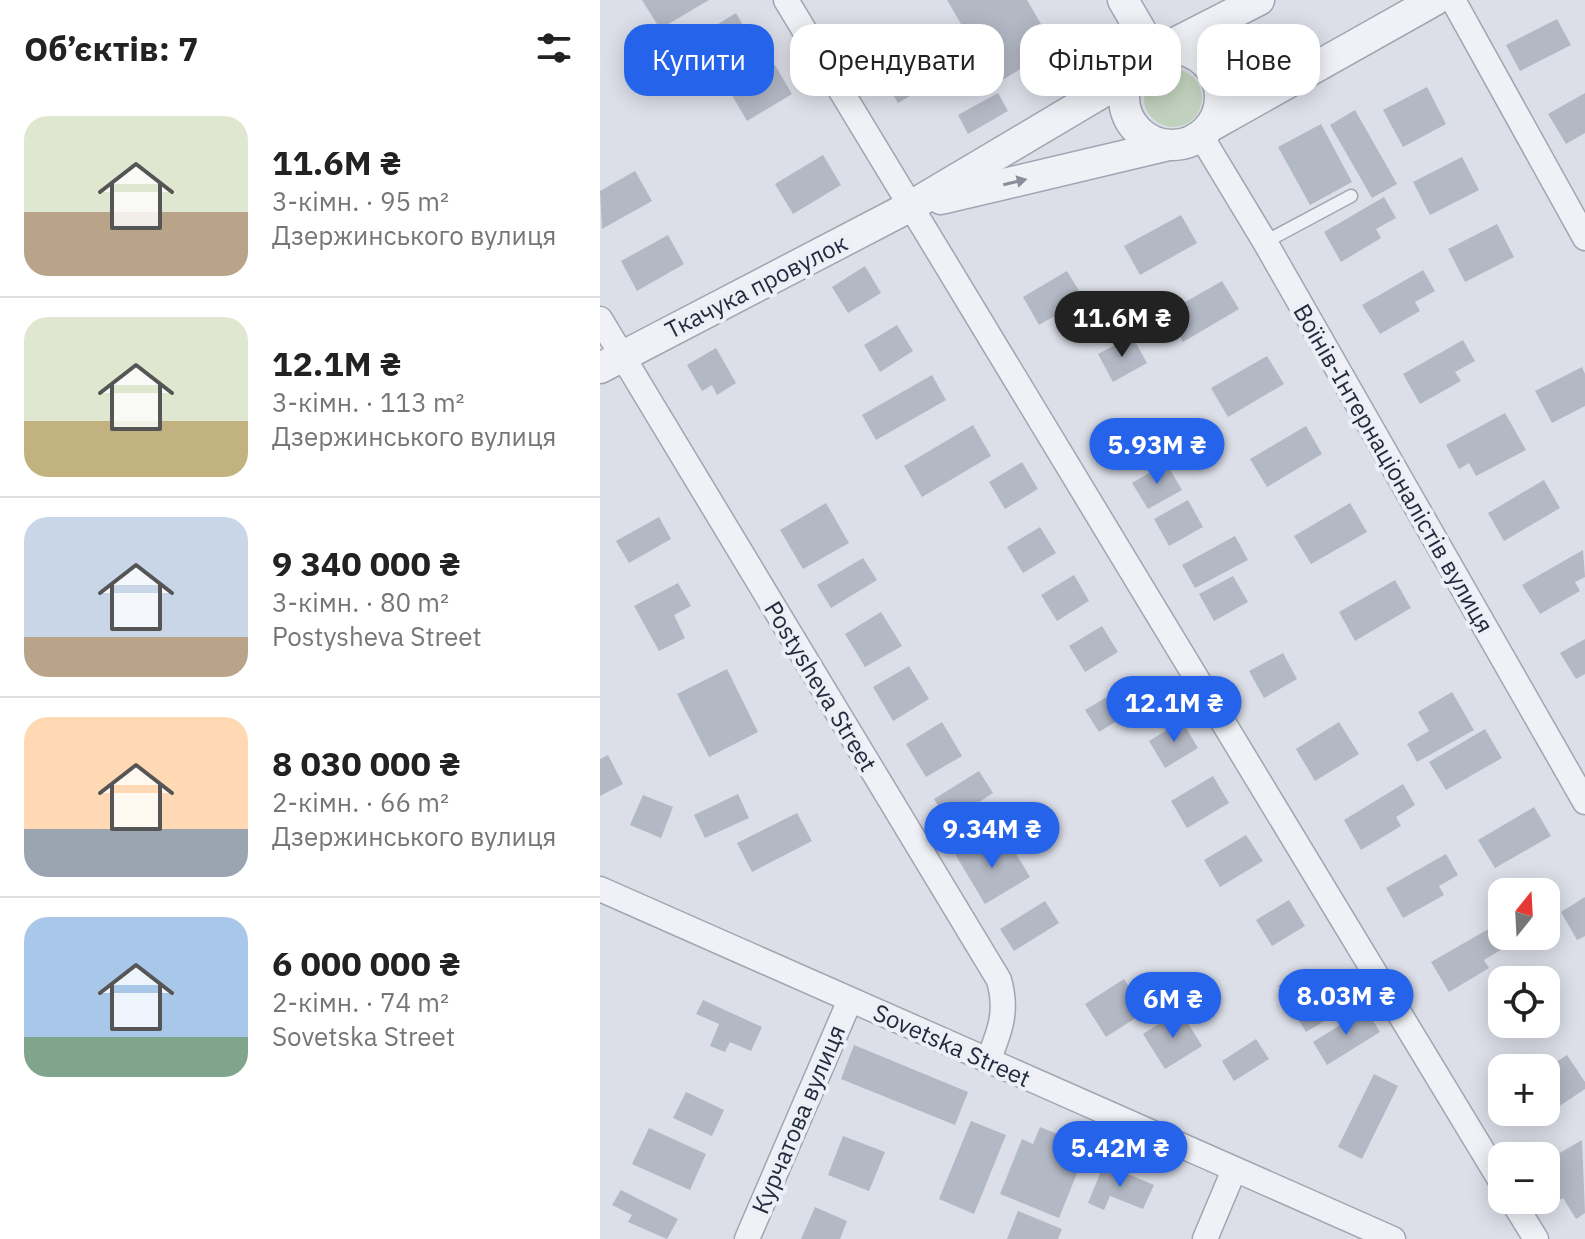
<!DOCTYPE html>
<html lang="uk">
<meta charset="utf-8">
<style>
:root{--surface:#fff;--page:#f6f6f6;--text:#222;--muted:#767676;--line:#e0e0e0;--accent:#2563eb}
body{margin:0;font-family:"IBM Plex Sans",sans-serif;background:var(--page);color:var(--text);height:100vh;display:flex;flex-direction:column;font-size:30px;white-space:nowrap}
*{box-sizing:border-box;margin:0}
p{font-size:26px;color:var(--muted)}
.icon{flex:none;width:44px;height:44px;fill:none;stroke:currentColor;stroke-width:2;stroke-linecap:round;stroke-linejoin:round}
.map{position:relative;flex:1;overflow:hidden}
.sheet{display:flex;flex-direction:column;background:var(--surface);width:600px}
.sheet>*{flex:none}
.guide{position:absolute;left:24px;top:24px;width:760px;height:72px;display:flex;gap:16px}
.needle{width:52px;rotate:18deg}
.controls{position:absolute;left:888px;top:878px;display:grid;gap:16px}
.controls a{display:grid;place-items:center;width:72px;height:72px;border-radius:16px;background:var(--surface);box-shadow:0 4px 20px #0003;font-size:40px}
.price{position:absolute;translate:-50% -68px;padding:0 18px;border-radius:28px;background:var(--accent);color:#fff;font-size:26px;line-height:52px;filter:drop-shadow(0 2px 4px #0008)}
.price::after{content:'';position:absolute;left:50%;top:48px;width:24px;height:18px;margin-left:-12px;background:inherit;clip-path:polygon(0 0,100% 0,50% 100%)}
.price.selected{background:#222;color:#fff}
ul{padding:0;list-style:none}
li{display:flex;align-items:center;gap:24px;height:200px;padding:0 24px}
li+li{border-top:2px solid var(--line)}
li span{display:grid;place-items:center;flex:none;width:224px;height:160px;border-radius:24px;color:#555}
li>.icon{margin-inline-start:auto}
span .icon{width:96px;height:96px;fill:#fffc;stroke-width:1}
li b{font-size:34px}
h2{display:flex;justify-content:space-between;align-items:center;height:96px;padding:0 24px;font-size:34px}
.tag{padding:0 28px;border-radius:24px;background:var(--surface);box-shadow:0 4px 20px #0003;font-size:28px;line-height:72px}
.tag.selected{background:var(--accent);color:#fff}
main{display:flex;flex:1;min-height:0}
.map>svg:first-child{display:block}
.green{fill:#c0d2bd}
.building{fill:#b3b8c5}
.lines{fill:none;stroke-linecap:round;stroke-linejoin:round}
.service-casing{stroke:#a1a5b2;stroke-width:15}
.minor-casing{stroke:#a1a5b2;stroke-width:27}
.tertiary-casing{stroke:#a1a5b2;stroke-width:33}
.service{stroke:#eff1f6;stroke-width:12}
.minor{stroke:#eff1f6;stroke-width:24}
.tertiary{stroke:#eff1f6;stroke-width:30}
.oneway{fill:#8a8e9a}
.labels{text-anchor:middle;dominant-baseline:central;stroke-width:8;stroke-linejoin:round;paint-order:stroke}
.street-label{font-size:24px;fill:#252b3f;stroke:#eceff5}
</style>
<main>
<section class="sheet">
<h2>Об’єктів: 7<svg class="icon" aria-label="filters" viewBox="0 0 24 24"><path d="M4 7h16M4 17h16"/><circle cx="9" cy="7" r="2"/><circle cx="15" cy="17" r="2"/></svg></h2>
<ul>
<li><span style="background:linear-gradient(#dfe7d0 60%,#b9a48a 0)"><svg class="icon" aria-label="home" viewBox="0 0 24 24"><path d="M3 11l9-7 9 7M6 9v11h12V9"/></svg></span><div><b>11.6M ₴</b><p>3-кімн. · 95 m²</p><p>Дзержинського вулиця</p></div></li>
<li><span style="background:linear-gradient(#dfe7d0 65%,#c2b280 0)"><svg class="icon" aria-label="home" viewBox="0 0 24 24"><path d="M3 11l9-7 9 7M6 9v11h12V9"/></svg></span><div><b>12.1M ₴</b><p>3-кімн. · 113 m²</p><p>Дзержинського вулиця</p></div></li>
<li><span style="background:linear-gradient(#c9d6e8 75%,#b9a48a 0)"><svg class="icon" aria-label="home" viewBox="0 0 24 24"><path d="M3 11l9-7 9 7M6 9v11h12V9"/></svg></span><div><b>9 340 000 ₴</b><p>3-кімн. · 80 m²</p><p>Postysheva Street</p></div></li>
<li><span style="background:linear-gradient(#ffd9b3 70%,#9aa5b1 0)"><svg class="icon" aria-label="home" viewBox="0 0 24 24"><path d="M3 11l9-7 9 7M6 9v11h12V9"/></svg></span><div><b>8 030 000 ₴</b><p>2-кімн. · 66 m²</p><p>Дзержинського вулиця</p></div></li>
<li><span style="background:linear-gradient(#a9c7e8 75%,#7fa58c 0)"><svg class="icon" aria-label="home" viewBox="0 0 24 24"><path d="M3 11l9-7 9 7M6 9v11h12V9"/></svg></span><div><b>6 000 000 ₴</b><p>2-кімн. · 74 m²</p><p>Sovetska Street</p></div></li>
</ul>
</section>
<div class="map">
<svg width="985" height="1239" viewBox="0 0 985 1239">
<rect width="100%" height="100%" fill="#dcdfe8"/>
<path class="green" d="M544 98a29 29 0 1 1 58 0a29 29 0 1 1-58 0Z"/>
<path class="building" d="M42 0H109L60 29Z
M347 0H427L455 48 396 84Z
M136 13 150 37 94 70 80 47Z
M957 19 971 45 920 71 906 45Z
M326 37 348 74 298 103 276 66Z
M175 65 192 94 147 121 130 92Z
M827 87 846 124 803 147 783 110Z
M398 93 408 111 368 134 358 115Z
M985 93V133L966 144 948 114Z
M755 110 797 184 772 198 730 125Z
M721 124 752 182 710 205 678 147Z
M223 155 241 185 193 214 175 184Z
M862 157 879 190 830 215 813 182Z
M35 171 52 201 2 229 0 191Z
M784 197 796 218 776 229 781 238 741 262 724 232Z
M581 215 597 243 540 275 524 246Z
M897 224 914 257 865 282 848 249Z
M68 235 84 264 37 291 21 261Z
M265 266 281 293 248 313 232 287Z
M823 270 835 291 815 302 820 311 780 334 762 305Z
M467 271 484 299 439 325 423 297Z
M622 281 639 309 583 342 566 313Z
M297 325 313 351 280 372 264 345Z
M532 336 547 363 513 382 498 354Z
M863 340 875 361 855 372 861 381 820 404 803 374Z
M116 348 136 383 117 395 112 385 102 391 87 365Z
M667 356 684 384 628 417 611 388Z
M982 367 985 374V406L952 423 935 391Z
M332 375 346 400 276 440 262 415Z
M905 413 926 450 876 476 869 463 859 469 846 445Z
M373 425 391 456 322 497 304 466Z
M706 426 722 454 667 487 650 459Z
M422 462 438 489 405 509 389 482Z
M566 463 582 490 548 509 532 483Z
M944 480 960 508 904 541 888 513Z
M588 500 603 527 569 546 554 519Z
M226 503 249 543 203 569 180 530Z
M750 503 767 532 711 564 694 536Z
M59 517 71 539 29 563 16 541Z
M440 527 456 553 423 573 407 547Z
M635 536 648 560 595 588 582 565Z
M983 550 985 577 975 582 980 591 940 614 922 585Z
M263 558 277 580 231 608 217 585Z
M474 575 489 601 457 621 441 595Z
M633 576 648 602 614 621 599 594Z
M795 580 811 608 755 641 739 612Z
M78 583 91 606 74 615 85 638 59 651 34 606Z
M281 612 302 646 265 667 245 634Z
M502 626 518 652 485 672 469 646Z
M985 639V674L976 679 960 653Z
M683 653 697 679 664 698 649 671Z
M309 666 329 699 293 721 273 687Z
M127 669 158 732 109 757 77 694Z
M517 691 530 713 499 732 485 710Z
M852 692 874 730 817 762 807 744 829 731 818 712Z
M582 721 598 748 565 768 549 741Z
M342 722 362 756 326 777 306 744Z
M739 722 759 754 715 781 696 749Z
M885 729 902 758 846 790 829 762Z
M8 755 23 784 0 796V759Z
M379 771 393 793 348 822 334 799Z
M613 776 629 803 587 828 571 801Z
M803 784 815 805 796 817 801 826 761 850 744 820Z
M138 794 149 818 105 838 94 815Z
M43 795 73 807 61 838 30 825Z
M934 807 951 836 895 868 878 840Z
M197 813 212 841 152 872 137 843Z
M646 835 663 861 620 887 604 860Z
M382 838 394 858 412 847 430 877 385 904 355 854Z
M846 854 858 875 839 886 844 895 803 918 786 888Z
M985 897V936L977 940 961 912Z
M689 900 705 926 672 946 656 920Z
M445 901 459 923 414 951 400 929Z
M892 927 904 948 884 960 889 968 849 992 831 962Z
M704 971 715 990 744 973 760 1000 706 1032 678 986Z
M524 979 545 1012 506 1037 485 1004Z
M103 1000 162 1027 151 1051 130 1042 125 1052 110 1046 119 1024 96 1014Z
M766 1009 780 1032 727 1065 713 1042Z
M580 1010 602 1046 565 1069 543 1034Z
M656 1039 669 1059 634 1081 622 1061Z
M254 1045 368 1092 355 1125 241 1079Z
M967 1055 985 1082V1089L946 1115V1069Z
M774 1074 798 1086 762 1159 738 1147Z
M86 1092 124 1110 112 1136 73 1118Z
M371 1121 406 1135 374 1214 339 1199Z
M440 1127 488 1146 459 1218 400 1194 422 1139 433 1144Z
M49 1128 106 1154 90 1190 32 1164Z
M243 1136 285 1152 269 1191 228 1175Z
M982 1140 985 1213 976 1219 963 1198 958 1201 946 1181V1161Z
M504 1164 554 1185 543 1209 510 1196 504 1210 488 1203Z
M21 1190 78 1219 67 1239 28 1222 32 1215 12 1205Z
M215 1207 247 1221 240 1239H201Z
M418 1211 462 1229 458 1239H407Z"/>
<g class="lines">
<defs>
<path id="service" d="M665 242 751 196"/>
<path id="minor" d="M186 0 902 1183
M853 0 985 238
M601 136 665 242 985 802
M0 319 399 980C408 1011 400 1031 388 1061
M0 889 793 1239
M912 1200 936 1239
M147 1239 250 1000
M605 1239 634 1170"/>
<path id="tertiary" d="M523 0 545 38 540 61
M524 97a48 48 0 1 1 96 0a48 48 0 1 1-96 0Z
M561 50 659 0
M611 126 835 0
M341 199 569 145
M0 368 311 206 528 77"/>
</defs>
<use href="#service" class="service-casing"/>
<use href="#minor" class="minor-casing"/>
<use href="#tertiary" class="tertiary-casing"/>
<use href="#service" class="service"/>
<use href="#minor" class="minor"/>
<use href="#tertiary" class="tertiary"/>
</g>
<defs><path id="oneway-solid" d="M-6-.8H1V-3.2L6.5 0L1 3.2V.8H-6Z" transform="scale(2)"/></defs>
<use class="oneway" href="#oneway-solid" transform="translate(415 182) rotate(-13)"/>
<g class="labels">
<g class="street-label">
<text transform="translate(156 286) rotate(-27)">Ткачука провулок</text>
<text transform="translate(794 468) rotate(60)">Воїнів-Інтернаціоналістів вулиця</text>
<text transform="translate(221 686) rotate(59)">Postysheva Street</text>
<text transform="translate(352 1045) rotate(24)">Sovetska Street</text>
<text transform="translate(198 1119) rotate(-67)">Курчатова вулиця</text>
</g>
</g>
</svg>
<div class="controls">
<a><svg class="needle" viewBox="-14 -14 28 28"><path d="M0-13l5 13h-10z" fill="#e53935"/><path d="M0 13l5-13h-10z" fill="#767676"/></svg></a>
<a><svg class="icon" aria-label="locate" viewBox="0 0 24 24"><circle cx="12" cy="12" r="6"/><path d="M12 2v4M12 18v4M2 12h4M18 12h4"/></svg></a>
<a>+</a>
<a>−</a>
</div>
<b class="price selected" style="left:522px;top:359px">11.6M ₴</b>
<b class="price" style="left:557px;top:486px">5.93M ₴</b>
<b class="price" style="left:574px;top:744px">12.1M ₴</b>
<b class="price" style="left:392px;top:870px">9.34M ₴</b>
<b class="price" style="left:746px;top:1037px">8.03M ₴</b>
<b class="price" style="left:573px;top:1040px">6M ₴</b>
<b class="price" style="left:520px;top:1189px">5.42M ₴</b>
<div class="guide">
<a class="tag selected">Купити</a>
<a class="tag">Орендувати</a>
<a class="tag">Фільтри</a>
<a class="tag">Нове</a>
</div>
</div>
</main>
